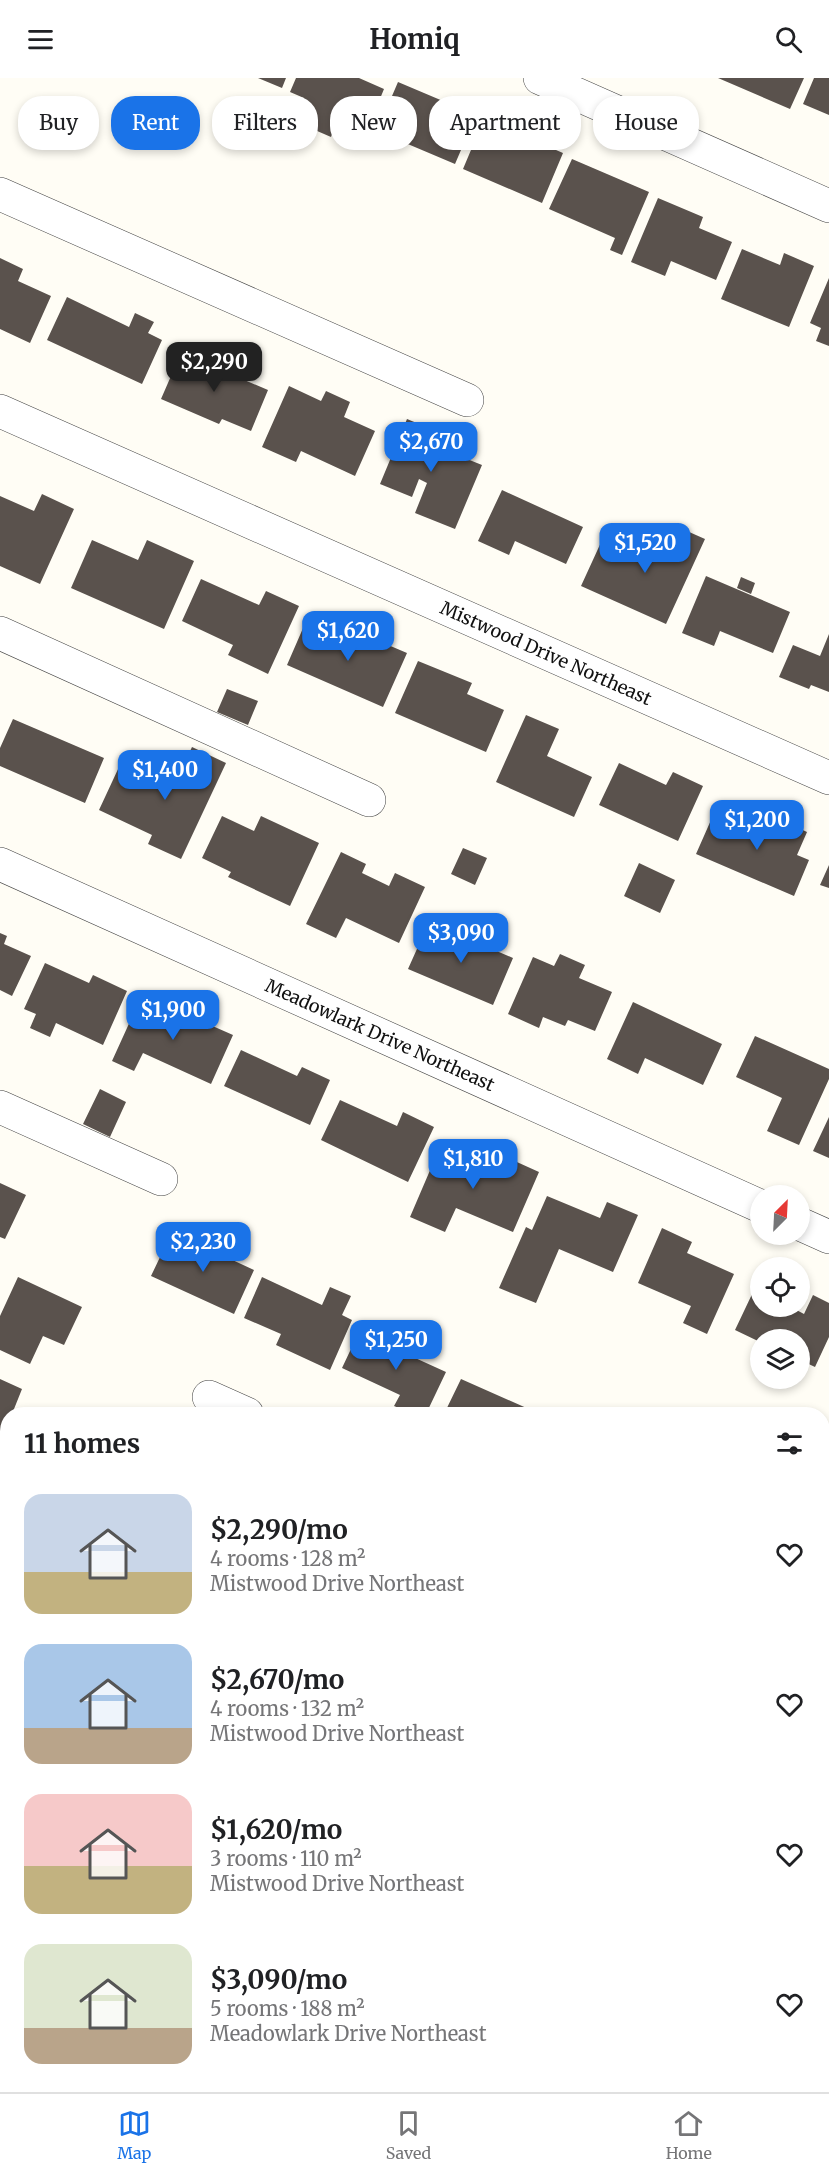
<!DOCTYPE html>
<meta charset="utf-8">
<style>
:root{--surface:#fff;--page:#f2f2f2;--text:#202124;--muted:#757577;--line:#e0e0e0;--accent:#1a73e8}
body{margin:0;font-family:Merriweather,serif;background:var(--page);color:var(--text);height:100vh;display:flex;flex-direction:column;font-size:22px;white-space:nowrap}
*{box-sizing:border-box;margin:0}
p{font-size:20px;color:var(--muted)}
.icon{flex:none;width:33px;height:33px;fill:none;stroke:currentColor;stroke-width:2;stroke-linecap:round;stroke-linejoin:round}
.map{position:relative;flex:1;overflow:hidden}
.side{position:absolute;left:0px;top:1329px;width:830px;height:686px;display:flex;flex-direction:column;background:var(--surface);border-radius:24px 24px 0 0;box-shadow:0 3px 9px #0003}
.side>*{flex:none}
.guide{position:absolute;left:18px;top:18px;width:794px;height:54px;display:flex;gap:12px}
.needle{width:39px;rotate:24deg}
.tools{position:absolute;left:750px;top:1107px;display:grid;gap:12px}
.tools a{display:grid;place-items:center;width:60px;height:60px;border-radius:50%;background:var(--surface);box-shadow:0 3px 9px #0003;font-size:30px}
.price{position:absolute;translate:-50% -51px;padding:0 14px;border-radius:12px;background:var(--accent);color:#fff;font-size:20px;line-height:39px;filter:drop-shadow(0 2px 3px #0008)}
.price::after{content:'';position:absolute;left:50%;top:36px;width:18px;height:14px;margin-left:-9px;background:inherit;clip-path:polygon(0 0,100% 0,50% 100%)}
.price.current{background:#222;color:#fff}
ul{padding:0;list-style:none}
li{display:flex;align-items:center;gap:18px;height:150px;padding:0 24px}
li span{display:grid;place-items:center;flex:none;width:168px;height:120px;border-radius:18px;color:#555}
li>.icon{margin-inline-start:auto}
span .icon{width:72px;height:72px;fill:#fffc;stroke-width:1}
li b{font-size:26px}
h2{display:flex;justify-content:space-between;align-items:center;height:72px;padding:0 24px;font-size:26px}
.pill{padding:0 21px;border-radius:24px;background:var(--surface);box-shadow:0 3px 9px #0003;font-size:21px;line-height:54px}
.pill.current{background:var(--accent);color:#fff}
header{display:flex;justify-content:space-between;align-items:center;height:78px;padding:0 24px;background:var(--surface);font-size:27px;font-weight:700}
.menu{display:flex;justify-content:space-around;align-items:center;height:84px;border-top:2px solid var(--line);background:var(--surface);font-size:16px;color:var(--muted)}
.menu a{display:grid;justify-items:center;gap:3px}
.menu .current{color:var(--accent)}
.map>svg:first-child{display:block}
.building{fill:#5a524d}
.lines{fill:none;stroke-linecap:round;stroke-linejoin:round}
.minor-casing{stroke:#444;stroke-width:34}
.minor{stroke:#fff;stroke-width:33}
.labels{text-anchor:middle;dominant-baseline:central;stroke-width:6;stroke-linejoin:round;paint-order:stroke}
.street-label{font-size:18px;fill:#111;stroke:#fff}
</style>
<header><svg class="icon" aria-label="menu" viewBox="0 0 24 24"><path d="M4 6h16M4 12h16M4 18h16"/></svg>Homiq<svg class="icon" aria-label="search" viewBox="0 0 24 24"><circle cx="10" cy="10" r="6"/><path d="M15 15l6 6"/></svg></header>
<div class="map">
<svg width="829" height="2014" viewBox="0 0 829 2014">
<rect width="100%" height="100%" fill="#fffdf5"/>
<path class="building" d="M258 0H286L282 10Z
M296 0H359L384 11 368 50 339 38 331 59 294 43 304 20 290 14Z
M718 0H804L790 31Z
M814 0H829V37L803 26Z
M398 4 476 37 455 86 377 53Z
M484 41 563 75 542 125 463 91Z
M572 81 649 114 622 177 610 172 615 160 549 131Z
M658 120 703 139 699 150 732 164 716 202 671 183 665 198 631 184Z
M742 171 780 187 784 175 814 188 789 249 721 221Z
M0 180 23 191 18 203 51 218 30 265 0 251Z
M829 200V268L816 263 821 250 810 245Z
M67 219 129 249 135 235 154 244 148 255 162 262 142 306 47 262Z
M181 275 268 312 251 353 222 341 219 346 161 321Z
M289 308 321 323 326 313 350 324 344 339 375 353 355 398 301 373 296 384 262 369Z
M407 341 453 360 447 373 482 387 455 451 415 435 427 405 419 401 412 419 380 406Z
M502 412 583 449 566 486 515 463 509 477 478 463Z
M42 416 74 431 40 506 0 488V418L34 433Z
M671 446 705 461 666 546 581 508 603 460 654 484Z
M92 462 138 482 147 462 194 483 164 551 71 510Z
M706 498 790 534 773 575 720 553 714 568 682 555Z
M741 499 755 505 751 516 737 510Z
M201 501 259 527 266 513 299 528 268 596 228 577 233 567 182 543Z
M307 541 370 568 374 561 407 575 383 629 287 587Z
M829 556V614L811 607 809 611 779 599 793 567 820 578Z
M418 583 472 605 467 616 504 632 486 674 395 635Z
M227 611 258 623 248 647 217 634Z
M526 637 559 651 547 678 592 699 574 739 496 704Z
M13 641 104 680 85 725 0 688V670Z
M192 669 226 685 181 781 148 766 152 757 99 732 119 689 148 702 153 690 177 701Z
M619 685 666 707 673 694 703 708 678 763 599 727Z
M715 733 769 756 777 740 807 754 797 777 809 782 794 818 696 776Z
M222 738 254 753 261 738 319 765 290 828 228 799 231 794 202 780Z
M463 770 487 780 475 807 451 796Z
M341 774 366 786 362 795 389 808 395 795 425 809 399 865 346 840 336 860 306 846Z
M639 785 675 802 660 835 624 818Z
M829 787V810L820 807Z
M429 844 513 880 493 927 408 891Z
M0 855 7 858 4 866 31 878 12 918 0 912Z
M560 876 585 887 579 900 612 914 595 953 568 942 565 948 543 939 539 950 508 936 533 879 554 888Z
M45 885 89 905 93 897 127 913 103 967 56 945 50 959 30 950 36 936 24 931Z
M142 917 233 957 211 1006 143 975 134 993 112 983Z
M633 924 722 966 703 1007 645 980 638 996 607 981Z
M755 958 829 991V1001L799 1067 767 1053 782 1020 736 999Z
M241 972 297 998 302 989 330 1002 310 1047 224 1008Z
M100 1011 126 1024 110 1059 83 1046Z
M340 1022 397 1048 403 1034 434 1049 408 1104 321 1062Z
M829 1039V1080L813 1073Z
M443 1062 483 1079 477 1091 499 1100 508 1080 539 1094 513 1154 456 1130 445 1154 410 1139Z
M0 1105 26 1117 5 1161 0 1159Z
M547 1118 600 1140 607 1124 638 1137 613 1194 559 1171 536 1225 499 1210 526 1149 532 1152Z
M662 1150 692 1164 687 1175 734 1196 707 1256 683 1245 691 1228 638 1205Z
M172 1154 254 1192 234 1236 151 1198Z
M18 1199 82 1229 64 1267 43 1258 30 1286 0 1272V1238Z
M262 1199 322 1227 330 1209 351 1218 342 1237 352 1242 330 1292 276 1267 281 1256 244 1240Z
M754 1212 760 1215V1228H789L804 1236 813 1217 829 1225V1259L815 1289 800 1282V1262H760V1264L735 1252Z
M359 1254 390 1269 397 1254 420 1265 413 1279 446 1294 426 1336H413L394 1328 400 1317 342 1290Z
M0 1301 22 1311 12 1336H8V1376L0 1373Z
M461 1301 540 1336H444Z
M822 1453 829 1456V1523L822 1520Z
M822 1666 829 1670V1727L822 1724Z
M0 1688 8 1691V1736L0 1733Z
M822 1902 829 1908V1930L822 1939Z
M38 2007H68L65 2014H53Z
M96 2007H157L153 2014H93Z
M189 2007H214L219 2009V2007H245L253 2011 251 2014H186Z"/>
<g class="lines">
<defs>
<path id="minor" d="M540 0 829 128
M0 116 467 322
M0 333 829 700
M0 555 369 722
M0 786 760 1128
M0 1029 161 1101
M800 1146 829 1159
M209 1319 247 1336
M822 1595 829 1598
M0 1607 8 1610"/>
</defs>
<use href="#minor" class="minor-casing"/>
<use href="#minor" class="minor"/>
</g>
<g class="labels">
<g class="street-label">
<text transform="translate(546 575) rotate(24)">Mistwood Drive Northeast</text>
<text transform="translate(380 957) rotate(24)">Meadowlark Drive Northeast</text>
</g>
</g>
</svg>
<div class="tools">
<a><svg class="needle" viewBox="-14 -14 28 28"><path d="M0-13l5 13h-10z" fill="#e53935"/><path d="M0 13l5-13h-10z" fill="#757577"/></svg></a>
<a><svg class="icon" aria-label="locate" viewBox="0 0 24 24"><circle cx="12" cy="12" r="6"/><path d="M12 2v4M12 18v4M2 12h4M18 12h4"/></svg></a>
<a><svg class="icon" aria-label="layers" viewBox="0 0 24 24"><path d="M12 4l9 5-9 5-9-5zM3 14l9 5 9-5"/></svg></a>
</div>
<b class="price current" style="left:214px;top:315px">$2,290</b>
<b class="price" style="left:431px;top:395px">$2,670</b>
<b class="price" style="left:645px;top:496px">$1,520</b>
<b class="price" style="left:348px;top:584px">$1,620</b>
<b class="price" style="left:165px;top:723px">$1,400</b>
<b class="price" style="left:757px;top:773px">$1,200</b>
<b class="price" style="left:461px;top:886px">$3,090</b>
<b class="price" style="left:173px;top:963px">$1,900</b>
<b class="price" style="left:473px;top:1112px">$1,810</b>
<b class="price" style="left:203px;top:1195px">$2,230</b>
<b class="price" style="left:396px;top:1293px">$1,250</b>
<div class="guide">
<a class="pill">Buy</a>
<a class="pill current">Rent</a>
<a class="pill">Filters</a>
<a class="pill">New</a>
<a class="pill">Apartment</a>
<a class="pill">House</a>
</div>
<section class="side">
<h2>11 homes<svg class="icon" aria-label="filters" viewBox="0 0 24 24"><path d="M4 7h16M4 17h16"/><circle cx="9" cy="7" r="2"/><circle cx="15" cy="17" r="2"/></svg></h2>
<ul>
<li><span style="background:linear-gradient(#c9d6e8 65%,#c2b280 0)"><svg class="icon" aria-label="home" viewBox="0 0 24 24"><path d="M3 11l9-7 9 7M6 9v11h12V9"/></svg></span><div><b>$2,290/mo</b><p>4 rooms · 128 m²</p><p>Mistwood Drive Northeast</p></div><svg class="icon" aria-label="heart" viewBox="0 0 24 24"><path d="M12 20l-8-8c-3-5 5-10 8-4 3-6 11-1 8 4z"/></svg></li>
<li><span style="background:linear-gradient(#a9c7e8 70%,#b9a48a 0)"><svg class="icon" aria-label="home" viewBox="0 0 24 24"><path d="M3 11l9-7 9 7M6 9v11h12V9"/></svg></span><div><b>$2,670/mo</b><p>4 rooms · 132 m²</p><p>Mistwood Drive Northeast</p></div><svg class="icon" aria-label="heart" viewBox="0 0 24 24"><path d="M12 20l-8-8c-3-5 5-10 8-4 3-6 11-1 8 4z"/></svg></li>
<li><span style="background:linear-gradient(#f6c9c9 60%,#c2b280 0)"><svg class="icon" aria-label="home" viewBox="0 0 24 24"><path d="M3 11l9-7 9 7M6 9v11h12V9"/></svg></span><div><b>$1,620/mo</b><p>3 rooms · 110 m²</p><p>Mistwood Drive Northeast</p></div><svg class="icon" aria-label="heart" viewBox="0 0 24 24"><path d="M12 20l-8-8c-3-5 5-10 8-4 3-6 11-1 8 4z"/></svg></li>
<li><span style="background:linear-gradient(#dfe7d0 70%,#b9a48a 0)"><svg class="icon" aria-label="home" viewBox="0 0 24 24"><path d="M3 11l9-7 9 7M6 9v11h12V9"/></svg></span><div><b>$3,090/mo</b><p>5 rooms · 188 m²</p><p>Meadowlark Drive Northeast</p></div><svg class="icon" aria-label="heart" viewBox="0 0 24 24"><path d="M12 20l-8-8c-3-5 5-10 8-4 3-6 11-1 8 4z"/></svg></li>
</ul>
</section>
</div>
<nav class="menu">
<a class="current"><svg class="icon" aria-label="map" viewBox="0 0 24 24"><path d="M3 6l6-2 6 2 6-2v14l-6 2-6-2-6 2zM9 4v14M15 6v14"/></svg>Map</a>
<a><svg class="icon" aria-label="saved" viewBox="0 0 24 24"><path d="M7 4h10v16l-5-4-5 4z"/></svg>Saved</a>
<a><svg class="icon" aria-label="home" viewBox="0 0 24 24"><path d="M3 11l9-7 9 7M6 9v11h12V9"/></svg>Home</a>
</nav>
